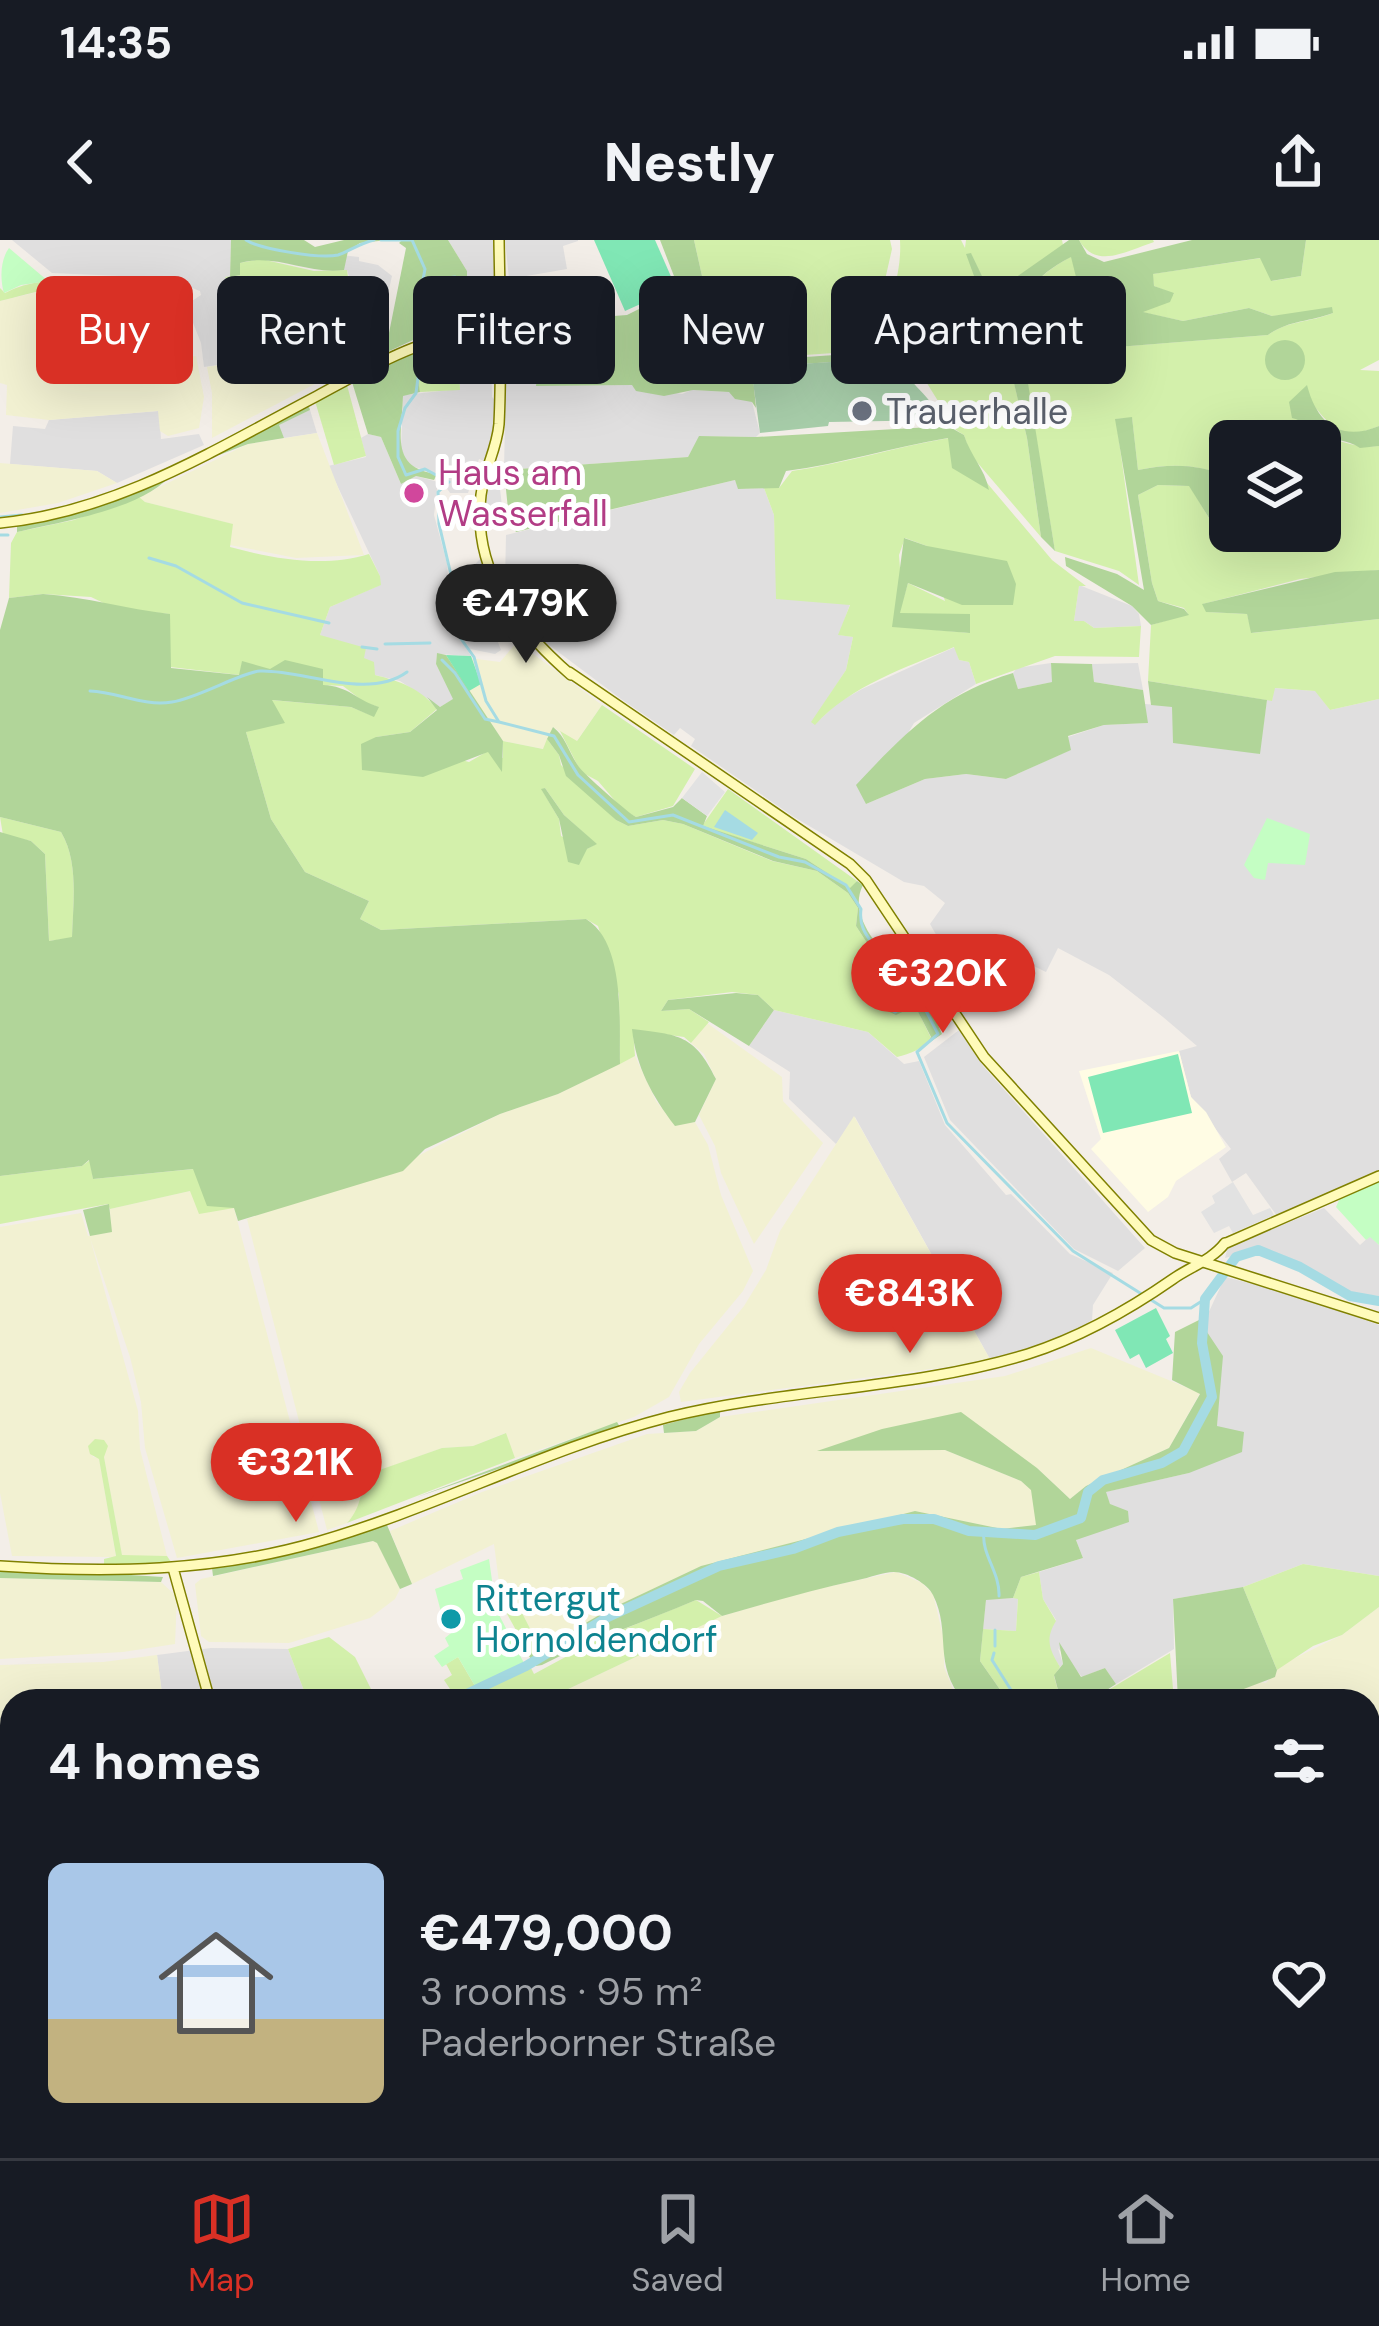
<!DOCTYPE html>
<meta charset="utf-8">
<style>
:root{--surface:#171b24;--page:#20242c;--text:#f1f3f6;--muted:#9ea1a6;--line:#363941;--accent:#d93025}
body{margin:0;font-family:"DM Sans",sans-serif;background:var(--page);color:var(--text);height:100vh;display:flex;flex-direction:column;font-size:45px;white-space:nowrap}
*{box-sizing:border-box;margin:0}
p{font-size:39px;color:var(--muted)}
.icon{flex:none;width:66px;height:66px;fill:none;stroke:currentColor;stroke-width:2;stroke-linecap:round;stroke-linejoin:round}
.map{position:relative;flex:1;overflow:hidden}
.panel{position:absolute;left:0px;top:1449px;width:1380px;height:471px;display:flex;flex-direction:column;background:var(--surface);border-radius:36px 36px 0 0;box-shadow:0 12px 48px #0002}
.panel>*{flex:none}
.banner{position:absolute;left:36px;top:36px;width:1308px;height:108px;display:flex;gap:24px}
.fabs{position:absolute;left:1209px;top:180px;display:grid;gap:24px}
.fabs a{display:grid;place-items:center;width:132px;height:132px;border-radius:18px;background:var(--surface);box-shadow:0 12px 48px #0002;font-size:60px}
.price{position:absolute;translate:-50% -102px;padding:0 27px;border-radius:42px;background:var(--accent);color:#fff;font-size:39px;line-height:78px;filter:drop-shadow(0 3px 6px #0008)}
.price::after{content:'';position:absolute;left:50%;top:72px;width:36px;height:27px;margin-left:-18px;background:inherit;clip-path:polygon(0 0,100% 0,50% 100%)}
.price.active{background:#222;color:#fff}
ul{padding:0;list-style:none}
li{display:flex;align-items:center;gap:36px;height:300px;padding:0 48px}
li+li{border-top:3px solid var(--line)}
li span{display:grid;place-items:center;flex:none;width:336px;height:240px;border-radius:18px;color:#555}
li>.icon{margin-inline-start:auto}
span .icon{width:144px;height:144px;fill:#fffc;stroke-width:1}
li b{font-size:51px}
h2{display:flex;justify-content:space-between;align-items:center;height:144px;padding:0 48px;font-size:51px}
.tag{padding:0 42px;border-radius:18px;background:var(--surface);box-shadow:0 12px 48px #0002;font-size:42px;line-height:108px}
.tag.active{background:var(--accent);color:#fff}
.status{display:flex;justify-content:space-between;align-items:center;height:84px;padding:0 60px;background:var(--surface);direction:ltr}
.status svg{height:33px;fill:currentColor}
header{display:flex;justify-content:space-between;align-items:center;height:156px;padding:0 48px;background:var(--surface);font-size:54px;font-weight:800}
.menu{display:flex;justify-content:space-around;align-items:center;height:168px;border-top:3px solid var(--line);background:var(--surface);font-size:33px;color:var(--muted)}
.menu a{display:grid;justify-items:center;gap:6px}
.menu .active{color:var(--accent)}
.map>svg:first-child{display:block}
.residential{fill:#e0dfdf}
.education{fill:#fffce4}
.farmland{fill:#f2f1d2}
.grass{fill:#d3f0ab;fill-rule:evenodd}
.forest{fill:#b1d599;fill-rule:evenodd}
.cemetery{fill:#a7cda9}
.park{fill:#c4fec3}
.pitch{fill:#80e7b5}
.parking{fill:#e2e2e2}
.water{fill:#a5dbe3}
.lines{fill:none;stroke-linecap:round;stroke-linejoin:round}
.stream{stroke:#a5dbe3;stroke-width:3}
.river{stroke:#a5dbe3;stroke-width:10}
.secondary-casing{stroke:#808100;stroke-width:12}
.secondary{stroke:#fffbba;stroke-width:9}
.worship-dot{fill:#6b7280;stroke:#fff;stroke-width:4.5}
.hotel-dot{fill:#d1479c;stroke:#fff;stroke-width:4.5}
.culture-dot{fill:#0f9aa8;stroke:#fff;stroke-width:4.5}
.labels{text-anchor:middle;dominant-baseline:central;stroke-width:10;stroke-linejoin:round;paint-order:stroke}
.worship-label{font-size:36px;fill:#5b616d;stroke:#fff;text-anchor:start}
.hotel-label{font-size:36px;fill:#b23c85;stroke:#fff;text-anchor:start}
.culture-label{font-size:36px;fill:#0d838f;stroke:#fff;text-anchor:start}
</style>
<div class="status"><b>14:35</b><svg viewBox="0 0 49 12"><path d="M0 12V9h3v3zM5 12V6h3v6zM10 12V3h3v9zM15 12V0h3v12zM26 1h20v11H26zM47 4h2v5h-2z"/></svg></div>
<header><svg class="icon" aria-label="back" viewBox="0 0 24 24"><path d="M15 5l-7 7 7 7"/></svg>Nestly<svg class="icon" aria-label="share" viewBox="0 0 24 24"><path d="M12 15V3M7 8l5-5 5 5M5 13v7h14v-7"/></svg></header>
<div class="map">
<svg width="1379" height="1918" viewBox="0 0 1379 1918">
<rect width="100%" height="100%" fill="#f3eee8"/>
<path class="residential" d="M12 0H231L230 37H227L260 64 275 102 251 120 204 127 201 103 186 65 201 55 200 51 166 38 52 33Z
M448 0H495L494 79 487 84 471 86 465 79 444 81 436 49 467 31Z
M505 0H578V1L563 6 567 29 509 39Z
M341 15 359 17V21L378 25 392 36 386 62 370 90 369 118 354 125 336 76 358 66 347 30H340Z
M507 77H573L572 91 537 146 632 145 682 154 692 150 729 152 752 162 760 193 756 197 700 196 688 217 504 230Z
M457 101 486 102 491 108 492 157 496 161 491 211 486 222 479 219 468 253H450L437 234 408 225 401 208 403 155 460 149Z
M310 170 317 193 284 198 278 185Z
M159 171 161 199 199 194 204 205 117 243 97 231 10 224 13 186 45 189 49 180Z
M368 194 381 197 401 244 416 236 438 242 434 275 447 323 449 351 456 356 459 396 471 416 437 414 436 424 454 459 440 467 400 441 375 435 364 418 320 395 330 367 380 345V336L328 226 366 217 361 198Z
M493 232H498L504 283 486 285 484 259Z
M735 240 739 249 764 248 774 275 777 358 850 364 839 395 853 397 846 430 812 482 815 484 839 462 862 449 955 407 959 420 969 422 976 444 914 483 866 564 925 539 966 534 1006 539 1070 510 1068 497 1104 485 1147 483 1145 464 1172 466 1259 514 1267 460H1272L1274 448 1316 451 1330 470 1379 459V931L1277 976 1246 933 1232 942 1219 919 1231 909 1191 857 1179 811 1197 806 1163 777 1109 735 1058 708 1046 732 1007 713 979 744 967 718 976 714 954 704 942 705 930 684 945 663 924 646 904 642 794 577 691 506 695 499 680 488 674 495 621 459 541 399 514 362 505 341 506 295Z
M481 318 506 387 496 397 501 410 495 414 470 409 461 396 456 344Z
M1079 345 1132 366 1139 374 1141 386 1094 388 1084 381H1074Z
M1051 423 1053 442 1018 449 1013 433 1017 428Z
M1138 423 1143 450 1094 442 1092 424Z
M774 770 868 792 904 824 919 821 945 885 1006 955 1011 954 1070 1014 1113 1033 1093 1065 1092 1080 1065 1096 991 1121 855 877 836 904 789 859 790 832 749 806Z
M959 790 983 826 1145 1008 1118 1031 1074 1009 950 880 924 817Z
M1324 968 1360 1005 1370 996 1379 1005V1056L1353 1053 1303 1025 1260 1009 1225 1018 1228 1007Z
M1225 1037 1285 1052 1379 1085V1336L1303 1324 1243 1347 1173 1359 1174 1409 1116 1444 1105 1428 1082 1437 1058 1408 1063 1424 1060 1427 1049 1410 1048 1394 1056 1380 1043 1359 1039 1332 1083 1318 1076 1300 1110 1264 1105 1252 1189 1233 1217 1186 1219 1153 1205 1089 1207 1076Z
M1018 1358 1016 1391 983 1389 986 1359Z
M211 1408 288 1409 308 1461H163L157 1415Z"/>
<path class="education" d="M1179 811 1191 857 1206 872 1226 907 1176 941 1168 957 1148 972 1091 909 1101 899 1079 831Z"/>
<path class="farmland" d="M128 42 144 45 158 113 76 118V123L157 118 158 122 196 116 204 157 199 188 168 196 160 191 158 171 49 180 6 175 7 145 0 143V61L62 46Z
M336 76 348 110 347 127 212 198V153L207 127 251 120 260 110Z
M317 193 364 315 296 318 230 305 232 284 145 262 139 257 248 204Z
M0 223 97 231 117 243 58 263 0 273Z
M517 402 602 465 576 502 553 487 544 509 503 501 446 415 500 422Z
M707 783 782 837 783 861 823 903 754 1004 721 933 715 906 699 875 716 839 704 814 691 803Z
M635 816 656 861 675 885 695 882 708 905 721 955 753 1031 743 1051 699 1104 669 1157 634 1177 515 1218 505 1193 473 1206 442 1208 372 1233 364 1241 362 1263 355 1274 347 1283 327 1290 247 979 412 919 500 874 558 854Z
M854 876 991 1121 681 1162 679 1152 690 1133 744 1066 766 1030 780 991Z
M190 951 234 968 319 1292 177 1318 145 1208 141 1162 130 1117 90 998 138 1171 140 1209 167 1316H122L104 1217 89 1206 93 1217 99 1218 116 1317 12 1316 0 1253V987L81 973 88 996 111 992 110 969Z
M1091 1108 1200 1153 1169 1208 1086 1246 1070 1259 1037 1228 878 1193 822 1210H945L1021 1241 1031 1249 1037 1285 1002 1289 915 1271 701 1326 608 1370 544 1407 539 1406 521 1371 502 1365 494 1304 412 1344 390 1291 482 1252 647 1194 696 1191 720 1177 1005 1136Z
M373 1301 377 1302 400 1349 395 1359 370 1378 289 1403 209 1402 201 1396 195 1344 201 1339Z
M896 1332 922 1343 933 1354 944 1400V1427L953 1449 964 1461H543L722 1376 808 1351Z
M0 1338 161 1342 177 1357 175 1404 123 1412 0 1419Z
M1379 1367V1550L1368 1558V1461H1278L1269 1448 1275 1461H1212L1258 1442 1266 1443 1281 1425 1342 1395Z
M157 1415 163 1461H12V1526L0 1521V1425L103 1422Z
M12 1560V1716L0 1715V1561Z
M12 1736V1908H109L82 1918H2L0 1739Z
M1368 1776 1379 1811V1918H1164L1150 1908H1368Z
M111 1908H458L457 1918H99Z
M462 1908H524L526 1915 542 1918H462Z
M566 1908 890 1911 888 1908H1132L1142 1918H567Z"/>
<path class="grass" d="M694 0H890L892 9 880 62V94L865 83 850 95 848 112 735 120 700 118 711 84 784 82 761 74 710 72Z
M900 0H961L965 8 966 0H1062L1063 5 991 56 971 14H967L993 88 982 123 908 118C874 65 903 52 900 0Z
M1079 0H1153L1154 2C1126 11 1096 30 1079 0Z
M1306 0H1379V120L1360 130 1379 131V186C1344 201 1332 189 1311 162L1301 179C1321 197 1353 209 1379 206V330L1300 339 1203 364 1207 372 1247 374 1252 393 1379 379V459L1330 470 1315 451 1275 448 1272 461 1148 441 1151 385 1188 374 1184 368 1158 361 1152 343 1138 255 1158 245 1190 246 1213 285 1230 282V291H1320V201H1230V270L1228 236C1195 224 1172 223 1138 230L1132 178 1116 179 1139 345 1119 331 1055 311 1026 137 1125 132 1116 107 1268 95C1289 80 1309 83 1333 73L1272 76 1249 68 1183 81 1141 72 1174 54 1154 46 1152 34 1261 18 1272 41 1301 36Z
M1072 16 1082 61 1097 78V109L1014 113 1009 106C1026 56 1024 43 1072 16Z
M261 19 314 31 347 30 352 65 275 102 260 65H243L225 37 240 35 239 23Z
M127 39C164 48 182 67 193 104L158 113 144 45C97 34 45 50 0 61V48L5 53C41 34 87 41 127 39Z
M459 125 460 150 420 152 416 135Z
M920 132 984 133 1013 138 1027 198 1041 297 970 214 964 195 956 190Z
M347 145 366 216 334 225 315 161Z
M949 198 1052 320 1086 346H1079L1074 381H1084L1094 388 1141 386 1139 417 1055 416 976 444 969 422 959 420 954 407C906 428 851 445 815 485L811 482 846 430 853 397 838 395 850 365 776 359 774 275 764 248H779L792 231C846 223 896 207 949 198ZM905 298 927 306 945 361 908 343 899 373 970 393 893 386 901 341 899 315Z
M139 257 145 262 233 284 230 307C274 319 324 328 369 314L380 336 381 345 330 367 320 395 366 408 364 418 374 422 375 435C400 441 421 449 437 469L410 492 376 497 469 522 488 511 503 518V501L543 509 547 499 559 515 561 525 616 580 628 586 663 580 683 584 772 621 817 631 848 653 858 668 856 686 878 720 877 760 883 769 915 765 931 798C923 809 910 814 897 817L868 792 774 770 758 755 732 752 668 760 661 771 689 769 709 782 691 803 684 797 633 790 635 816 620 824 619 755 598 686 586 679 381 690 360 679 369 661 305 632 271 579 246 492 271 460 351 467 373 476 378 467 364 462 343 446 323 445 242 423 240 435 170 427 169 374 114 368 91 357 43 354 9 358 11 303 17 292 74 280ZM545 548 564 575 596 604 587 609 561 596 559 579 542 550Z
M602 465 695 529 673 566 636 577 623 570 598 541 581 532 560 491 577 501Z
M728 549 857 641 851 649 806 619 702 586Z
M0 577 61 592C79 622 73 664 72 698L49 701 45 614 31 601 3 595Z
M90 920 93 939 194 929 234 968 199 974 190 951 110 969 108 964 0 984V936L82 926Z
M506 1193 515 1218 347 1283C364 1265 358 1249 371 1233L442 1208 473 1206Z
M95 1199 104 1200 108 1206 104 1217 122 1315 167 1316 171 1322 104 1325V1319L116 1316 99 1219 90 1214 88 1206Z
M1303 1324 1379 1336V1367L1342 1395 1313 1406 1277 1430 1243 1347Z
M1039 1332 1043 1359 1056 1381C1045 1399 1049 1409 1060 1427L1054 1436 1061 1461H1008L980 1421 983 1389 1016 1391 1018 1359 1013 1358 1021 1337Z
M696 1360 722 1376 543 1461H456L530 1426 534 1434 597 1400Z
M502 1365 521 1371 539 1406 529 1416 536 1426Z
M329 1397 355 1417 374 1455 365 1461H308L288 1409Z
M1170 1413 1174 1461H1090Z
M458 1417 475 1446 448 1461H440L452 1452 444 1440 452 1435 446 1424Z
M1379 1650V1764L1368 1728V1657Z"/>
<path class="forest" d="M231 0H304L315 7 344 0H388L360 3 348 11 344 30C308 35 275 13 240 23V35L230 37Z
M402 0H448L467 31V42L443 47 440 61 444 74H463L471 86 424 95 385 113 406 8 399 3Z
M660 0H694L710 72 761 74 789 81 711 84 702 102 701 120 734 122 849 114 850 95 866 82 880 94 893 114 864 112V120L752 127 756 168 752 162 735 159 729 152 693 150 664 156 636 151 632 145 536 146 541 100 571 91 574 79 627 75 679 49Z
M1069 0H1079L1087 14 1104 22 1192 0H1306L1301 36 1271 41 1260 18 1153 34 1154 46 1174 53 1170 62 1143 72 1183 81 1249 68 1272 76 1332 67 1333 73C1309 82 1289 80 1268 95L1117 107 1126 132 1027 137 1055 311 1041 297 1027 198 1013 139 984 133 920 132 908 118 983 122 993 88 966 14 971 13 991 55ZM1071 17 1082 61 1096 77 1075 91V97L1098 100 1097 109 1014 113 1009 105C1026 57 1024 42 1071 17Z
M378 60 386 62 377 102 378 117 369 122 367 92Z
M1265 120a20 20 0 1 1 40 0a20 20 0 1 1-40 0Z
M457 101 459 125 417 135 420 152 403 156C402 193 389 228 437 234L434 240 416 236 401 244 381 197 368 194 352 142 416 109Z
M1307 145C1317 184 1341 202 1379 186V206L1360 208C1347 199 1333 201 1319 194 1307 189 1305 181 1292 178L1289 162Z
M308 164 310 170 279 185 284 198 248 204 219 215 217 211Z
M1132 177 1138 230C1172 223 1196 224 1229 236L1230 282 1214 286 1189 246 1158 245 1138 255 1152 343 1158 361 1184 369 1189 375 1151 385 1132 366 1066 326 1065 317 1117 334 1144 350 1115 179Z
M948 186 964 195C970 215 985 229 989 250L952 228 948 198C893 207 841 224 786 231L779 248 738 249 735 240 516 292 509 279 504 230 688 217 699 196 756 197Z
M169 237C141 269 61 282 17 292V286L77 273Z
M904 298 927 306 1007 321 1016 344 1013 365H962L908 343 900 373 970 374V393L892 387Z
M1379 330V379L1251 393 1247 374 1206 372 1202 364 1335 332Z
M43 354C87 357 126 369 170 374L171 428 239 435 242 421 270 429 285 420 323 429V445C349 446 356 460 379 467L374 477 351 467 272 460 285 483 246 492 271 579 305 632 369 661 360 679 381 690 586 679C626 703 619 783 620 824L558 854 500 874 425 909 403 931 238 981 234 968 207 966 193 929 93 939 89 920 82 926 0 936V592L31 601 45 614 49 701 72 697C73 664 79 622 61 592L0 577V390L9 358Z
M437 413 446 415 503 501 502 532 488 512 423 537 362 530 361 504 376 497 410 492 437 470 427 457 440 467 453 459 436 424Z
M1051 423 1092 424 1094 442 1143 450 1148 483 1104 485 1068 496 1071 510 1006 539 966 534 925 539 866 564 856 545C905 493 942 454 1013 433L1018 449 1052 442Z
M1148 441 1267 460 1260 514 1173 503 1172 467 1151 465Z
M553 487C566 497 569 513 579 527 583 533 628 573 636 577L673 567 682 558 707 576 703 586 806 619 850 648 857 641 863 645C847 676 880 708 899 731L916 718 941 757 929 765 942 794 927 804 931 797 915 766 896 775 883 769 877 759 878 720 856 686 858 668 848 653 817 631 773 621 683 584 663 580 628 586 616 580 566 536 559 515 547 499Z
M545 548 564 575 597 604 587 609 579 625 568 622 559 579 541 549Z
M736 753 758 755 774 770 749 806 689 769 661 771 668 760Z
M632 789C679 795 694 794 716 839L695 882 675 886C652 856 636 827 632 789Z
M109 964 112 992 90 996 83 970Z
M1207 1076 1205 1089 1223 1116 1217 1186 1244 1192 1242 1212 1189 1233 1106 1252 1110 1264 1128 1271 1129 1282 1076 1300 1083 1318 1021 1337 1013 1358 986 1360 980 1421 1008 1461H964C932 1425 952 1393 933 1355 928 1344 907 1332 894 1332 883 1332 869 1338 858 1340 812 1350 767 1363 722 1376L703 1361 696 1360C645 1382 591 1399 542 1425L536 1426 529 1416 539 1406 544 1407 608 1370 701 1326 915 1271 1002 1289 1036 1285 1031 1250 1021 1241 945 1210 817 1211 882 1189 961 1172 1037 1228 1070 1259 1086 1246 1169 1208 1200 1154 1172 1140 1175 1092Z
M720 1170V1177L696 1191 664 1193 663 1185Z
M617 1182 620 1187 417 1257Z
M387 1285 412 1344 400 1349 377 1303 373 1301 213 1336 212 1328 294 1312Z
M0 1327 163 1337 161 1342 0 1338Z
M1243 1347 1277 1430 1275 1437 1212 1461H1178L1173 1359Z
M1059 1402 1081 1437 1105 1428 1116 1444 1090 1461H1061L1054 1435 1063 1424Z"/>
<path class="cemetery" d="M863 112 893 114C903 139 930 154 942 180L829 182 828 186 760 193 751 127 863 120Z"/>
<path class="park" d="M9 8 48 41 21 45 4 53C0 40 0 20 9 8Z
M531 40 535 75 510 76V43Z
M1267 578 1310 594 1305 625 1268 623 1265 640 1254 638 1244 625Z
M1379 939V1005L1370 997 1366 1000 1336 967 1340 958Z
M489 1319 496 1369 525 1425 475 1446 458 1417 442 1427 434 1416 449 1406 445 1398 461 1385 452 1367 441 1372 435 1349 463 1339 460 1330Z"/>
<path class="pitch" d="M594 0H655L676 48 625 71Z
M446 415 471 416 481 444 469 451Z
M1178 814 1192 873 1103 893 1088 837Z
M1156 1068 1170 1096 1166 1099 1173 1113 1146 1128 1139 1114 1130 1119 1115 1090Z"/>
<path class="parking" d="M702 532 725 552 707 576 682 558Z
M1233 942 1253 975 1270 968 1274 975 1233 993 1229 986 1214 993 1201 972 1215 963 1212 956Z"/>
<path class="water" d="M725 570 758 593 752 600 714 587Z"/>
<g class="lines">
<path class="stream" d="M246 0C259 9 320 19 338 15 346 13 360 3 374 0
M381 0H411
M412 0 425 29 422 45 432 94
M423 51 432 40 455 37
M432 108 434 113 418 138 416 153 405 168 398 191V217L406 235 425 229 449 242 438 252 439 284 456 356 459 396 474 417 486 461 499 482 554 496 578 535 629 582 673 575 779 617 805 622 846 645 861 669C857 699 883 704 884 730 886 749 873 761 895 772L914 762 922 763 938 794 917 812 947 883 1073 1011 1164 1068H1191L1205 1059
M0 277 22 275
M0 295H8
M149 318 176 326 242 363 329 383
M385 404 430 403
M362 407 377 409
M442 420 455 433 485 479 499 482
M90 451C118 452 144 467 172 462 198 458 242 432 260 431 302 429 367 461 407 432
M984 1292C981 1314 1000 1332 999 1356
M995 1406V1390
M994 1413 992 1420 1018 1461"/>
<path class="river" d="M452 1461 526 1426 608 1377 719 1326 793 1309 838 1292 903 1279H934L969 1291 1035 1295 1081 1278 1088 1252 1103 1240 1162 1223 1183 1211 1212 1157 1202 1103 1205 1059 1236 1017 1258 1010 1300 1027 1350 1056 1379 1061
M0 1531 12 1533"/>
<defs>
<path id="secondary" d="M499 0C500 61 502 123 499 184 497 209 484 230 481 255 472 332 517 388 571 435
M0 283C116 272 216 209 317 156 373 126 433 89 499 92
M569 432 850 624 866 640 984 817 1151 1000 1175 1013 1379 1078
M1224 1004 1379 936
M0 1326C106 1333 214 1332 317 1302 436 1268 547 1208 669 1177 787 1148 911 1150 1028 1114 1081 1097 1127 1071 1173 1039 1190 1027 1212 1020 1225 1003
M173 1328 210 1461
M0 1734 12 1732"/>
</defs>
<use href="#secondary" class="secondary-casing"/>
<use href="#secondary" class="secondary"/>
</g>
<circle class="worship-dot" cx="862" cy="171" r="12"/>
<circle class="hotel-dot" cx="414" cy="253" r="12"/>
<circle class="culture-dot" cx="451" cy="1379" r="12"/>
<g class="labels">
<g class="worship-label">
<text x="886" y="171">Trauerhalle</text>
</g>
<g class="hotel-label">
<text x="438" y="232">Haus am<tspan x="438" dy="41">Wasserfall</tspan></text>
</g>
<g class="culture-label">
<text x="475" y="1358">Rittergut<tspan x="475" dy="41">Hornoldendorf</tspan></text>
</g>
</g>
</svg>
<div class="fabs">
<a><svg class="icon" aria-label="layers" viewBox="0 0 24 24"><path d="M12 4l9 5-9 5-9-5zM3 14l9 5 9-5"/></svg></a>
</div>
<b class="price active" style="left:526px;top:426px">€479K</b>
<b class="price" style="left:943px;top:796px">€320K</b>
<b class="price" style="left:910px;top:1116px">€843K</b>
<b class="price" style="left:296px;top:1285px">€321K</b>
<div class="banner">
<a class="tag active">Buy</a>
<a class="tag">Rent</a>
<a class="tag">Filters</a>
<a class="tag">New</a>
<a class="tag">Apartment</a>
</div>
<section class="panel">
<h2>4 homes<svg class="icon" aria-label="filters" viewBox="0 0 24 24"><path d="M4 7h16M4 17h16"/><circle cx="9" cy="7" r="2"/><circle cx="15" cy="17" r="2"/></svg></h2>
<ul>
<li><span style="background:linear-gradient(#a9c7e8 65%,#c2b280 0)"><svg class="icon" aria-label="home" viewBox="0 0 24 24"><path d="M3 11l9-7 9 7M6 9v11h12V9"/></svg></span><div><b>€479,000</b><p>3 rooms · 95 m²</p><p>Paderborner Straße</p></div><svg class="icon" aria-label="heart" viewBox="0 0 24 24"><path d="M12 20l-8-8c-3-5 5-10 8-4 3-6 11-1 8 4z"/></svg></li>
</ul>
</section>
</div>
<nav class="menu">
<a class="active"><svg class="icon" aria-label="map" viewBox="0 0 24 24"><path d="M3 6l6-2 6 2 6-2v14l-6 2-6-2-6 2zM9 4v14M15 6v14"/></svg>Map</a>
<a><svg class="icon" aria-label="saved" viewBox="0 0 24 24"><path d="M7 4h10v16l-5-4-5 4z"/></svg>Saved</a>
<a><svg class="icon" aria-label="home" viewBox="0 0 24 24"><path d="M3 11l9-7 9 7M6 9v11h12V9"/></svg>Home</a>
</nav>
